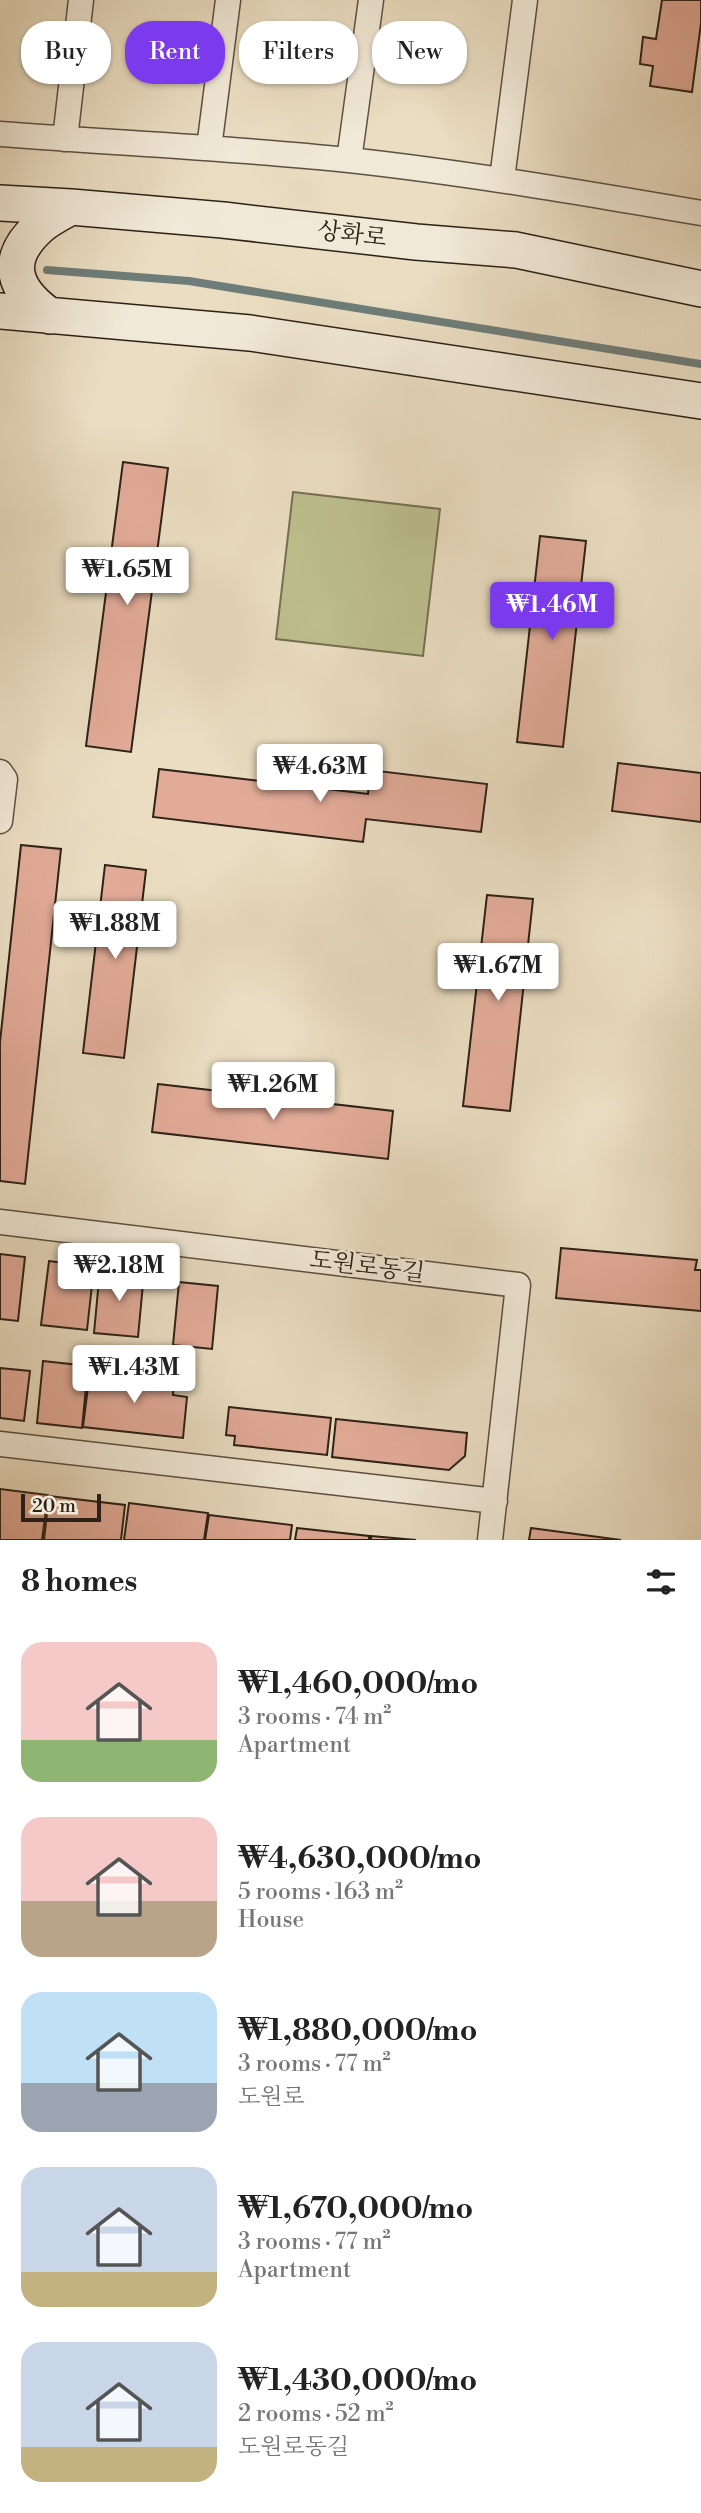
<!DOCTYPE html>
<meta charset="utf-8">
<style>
:root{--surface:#fff;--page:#f2f2f2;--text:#222;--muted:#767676;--accent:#7c3aed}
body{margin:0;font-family:"Libre Bodoni","Noto Serif KR",serif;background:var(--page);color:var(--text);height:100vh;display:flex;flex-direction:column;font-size:26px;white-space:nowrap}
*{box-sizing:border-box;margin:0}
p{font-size:23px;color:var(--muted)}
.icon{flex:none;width:38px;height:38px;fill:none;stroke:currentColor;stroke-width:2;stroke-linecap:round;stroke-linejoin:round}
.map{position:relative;height:1540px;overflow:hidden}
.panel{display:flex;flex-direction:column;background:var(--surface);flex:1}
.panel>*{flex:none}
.guide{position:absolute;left:21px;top:21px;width:660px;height:63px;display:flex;gap:14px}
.scale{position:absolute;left:21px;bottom:18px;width:80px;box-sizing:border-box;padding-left:7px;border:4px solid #2d2118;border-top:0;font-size:19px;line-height:24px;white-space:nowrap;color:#2d2118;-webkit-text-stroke:5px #f1e9d7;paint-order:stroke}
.price{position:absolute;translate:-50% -60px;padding:0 16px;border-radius:7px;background:#fff;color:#222;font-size:23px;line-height:46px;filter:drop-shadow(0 2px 4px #0008)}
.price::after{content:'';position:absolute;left:50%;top:42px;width:21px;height:16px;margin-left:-10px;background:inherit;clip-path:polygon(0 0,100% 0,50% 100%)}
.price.current{background:var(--accent);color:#fff}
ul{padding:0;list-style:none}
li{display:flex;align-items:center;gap:21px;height:175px;padding:0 21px}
li span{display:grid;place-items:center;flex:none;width:196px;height:140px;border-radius:21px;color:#555}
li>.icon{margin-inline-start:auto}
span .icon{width:84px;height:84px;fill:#fffc;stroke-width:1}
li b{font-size:30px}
h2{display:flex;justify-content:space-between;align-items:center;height:84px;padding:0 21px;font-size:30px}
.chip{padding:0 24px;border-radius:28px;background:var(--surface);box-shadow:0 2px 5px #0004;font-size:24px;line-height:63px}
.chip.current{background:var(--accent);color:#fff}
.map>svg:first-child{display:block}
.green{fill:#bdbf8e;stroke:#757053;stroke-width:2}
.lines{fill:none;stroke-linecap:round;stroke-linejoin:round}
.stream{stroke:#6e7d79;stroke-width:8}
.building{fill:#e2ab98;stroke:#2d2118;stroke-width:2}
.minor-casing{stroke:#5c5042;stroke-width:27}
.secondary-casing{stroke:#2d2118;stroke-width:38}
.minor{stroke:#f1e9d7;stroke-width:24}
.secondary{stroke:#f1e9d7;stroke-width:35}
.labels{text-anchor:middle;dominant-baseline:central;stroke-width:5;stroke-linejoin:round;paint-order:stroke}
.street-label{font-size:24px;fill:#2d2118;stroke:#f1e9d7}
</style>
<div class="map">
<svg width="701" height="1540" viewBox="0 0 701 1540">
<rect width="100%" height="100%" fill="#eaddc1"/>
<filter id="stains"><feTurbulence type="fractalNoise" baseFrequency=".00286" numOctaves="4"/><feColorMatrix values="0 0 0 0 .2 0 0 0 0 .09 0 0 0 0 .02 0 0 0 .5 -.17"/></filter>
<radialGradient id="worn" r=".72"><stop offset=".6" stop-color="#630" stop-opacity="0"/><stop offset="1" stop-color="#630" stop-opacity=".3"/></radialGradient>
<path class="green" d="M293 492 440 509 423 656 276 639Z"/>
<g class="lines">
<path class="stream" d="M47 270 189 281 701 364"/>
</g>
<path class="building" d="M662 0H701V23L692 92 650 86 653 66 640 64 643 37 656 39Z
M123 462 168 468 131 752 86 746Z
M540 536 586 541 563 747 517 742Z
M618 763 701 773V822L612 811Z
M159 769 368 794 370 770 487 784 481 832 366 819 363 842 153 817Z
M21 845 61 849 25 1184 0 1181V1042Z
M105 865 146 870 124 1058 83 1053Z
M487 895 533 899 510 1111 463 1106Z
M158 1084 393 1111 388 1159 152 1132Z
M561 1248 697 1260 695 1270H701V1311L556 1298Z
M0 1254 25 1257 18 1321 0 1319Z
M49 1261 94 1267 87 1330 41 1325Z
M100 1269 144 1273 138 1337 94 1333Z
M179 1282 218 1286 212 1349 173 1345Z
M43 1361 88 1366 82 1428 37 1423Z
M0 1368 30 1371 24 1421 0 1418Z
M90 1371 174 1381 173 1395 187 1397 183 1438 83 1427Z
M229 1407 331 1418 327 1455 234 1445 235 1436 226 1435Z
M336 1419 467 1433 465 1456 449 1470 332 1457Z
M0 1489 48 1495 42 1540H0Z
M49 1496 125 1505 121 1540H44Z
M129 1503 208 1513 204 1540H124Z
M209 1515 292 1525 290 1540H205Z
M297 1528 369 1536V1540H295Z
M531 1528 621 1540H529Z
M371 1536 416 1540H371Z"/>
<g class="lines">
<defs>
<path id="minor" d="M0 134C116 143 233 148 349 160 467 173 584 193 701 213
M65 139 81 0
M209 148 228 0
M349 160 371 0
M502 179 525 0
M0 772 5 779 0 821
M0 1222 518 1285 490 1540
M0 1444 495 1501"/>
<path id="secondary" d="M0 203 71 207 223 220 416 242 516 250 701 289
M0 311 250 333 701 401
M50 316C14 290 2 261 39 227 48 219 60 213 71 207"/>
</defs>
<use href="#minor" class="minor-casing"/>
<use href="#secondary" class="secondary-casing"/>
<use href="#minor" class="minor"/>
<use href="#secondary" class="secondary"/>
</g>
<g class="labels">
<g class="street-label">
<text transform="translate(352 235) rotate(7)">상화로</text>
<text transform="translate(367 1267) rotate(7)">도원로동길</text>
</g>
</g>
<rect width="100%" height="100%" filter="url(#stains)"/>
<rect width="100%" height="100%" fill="url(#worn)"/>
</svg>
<div class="scale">20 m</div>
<b class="price" style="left:127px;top:607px">₩1.65M</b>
<b class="price current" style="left:552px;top:642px">₩1.46M</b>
<b class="price" style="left:320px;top:804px">₩4.63M</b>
<b class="price" style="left:115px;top:961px">₩1.88M</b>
<b class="price" style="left:498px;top:1003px">₩1.67M</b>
<b class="price" style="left:273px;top:1122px">₩1.26M</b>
<b class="price" style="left:119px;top:1303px">₩2.18M</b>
<b class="price" style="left:134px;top:1405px">₩1.43M</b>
<div class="guide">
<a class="chip">Buy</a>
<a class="chip current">Rent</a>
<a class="chip">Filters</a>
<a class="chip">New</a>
</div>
</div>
<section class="panel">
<h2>8 homes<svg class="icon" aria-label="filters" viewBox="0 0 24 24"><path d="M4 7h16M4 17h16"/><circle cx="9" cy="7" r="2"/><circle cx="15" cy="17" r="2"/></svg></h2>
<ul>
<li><span style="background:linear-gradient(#f6c9c9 70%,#8fb573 0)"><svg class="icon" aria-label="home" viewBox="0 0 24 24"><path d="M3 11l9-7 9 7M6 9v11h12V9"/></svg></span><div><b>₩1,460,000/mo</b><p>3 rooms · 74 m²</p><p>Apartment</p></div></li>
<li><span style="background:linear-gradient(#f6c9c9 60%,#b9a48a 0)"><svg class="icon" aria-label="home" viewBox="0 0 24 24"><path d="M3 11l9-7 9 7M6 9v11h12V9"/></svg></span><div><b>₩4,630,000/mo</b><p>5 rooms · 163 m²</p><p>House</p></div></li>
<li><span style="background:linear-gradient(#bfe0f5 65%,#9aa5b1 0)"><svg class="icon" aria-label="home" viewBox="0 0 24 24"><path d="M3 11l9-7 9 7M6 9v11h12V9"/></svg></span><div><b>₩1,880,000/mo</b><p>3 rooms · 77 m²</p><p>도원로</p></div></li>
<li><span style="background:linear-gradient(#c9d6e8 75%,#c2b280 0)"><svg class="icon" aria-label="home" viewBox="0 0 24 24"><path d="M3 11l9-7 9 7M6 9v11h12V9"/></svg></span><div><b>₩1,670,000/mo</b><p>3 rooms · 77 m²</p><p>Apartment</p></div></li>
<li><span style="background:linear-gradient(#c9d6e8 75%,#c2b280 0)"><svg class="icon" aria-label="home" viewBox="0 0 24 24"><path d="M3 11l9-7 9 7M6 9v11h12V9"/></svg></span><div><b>₩1,430,000/mo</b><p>2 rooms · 52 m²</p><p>도원로동길</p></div></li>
</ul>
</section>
